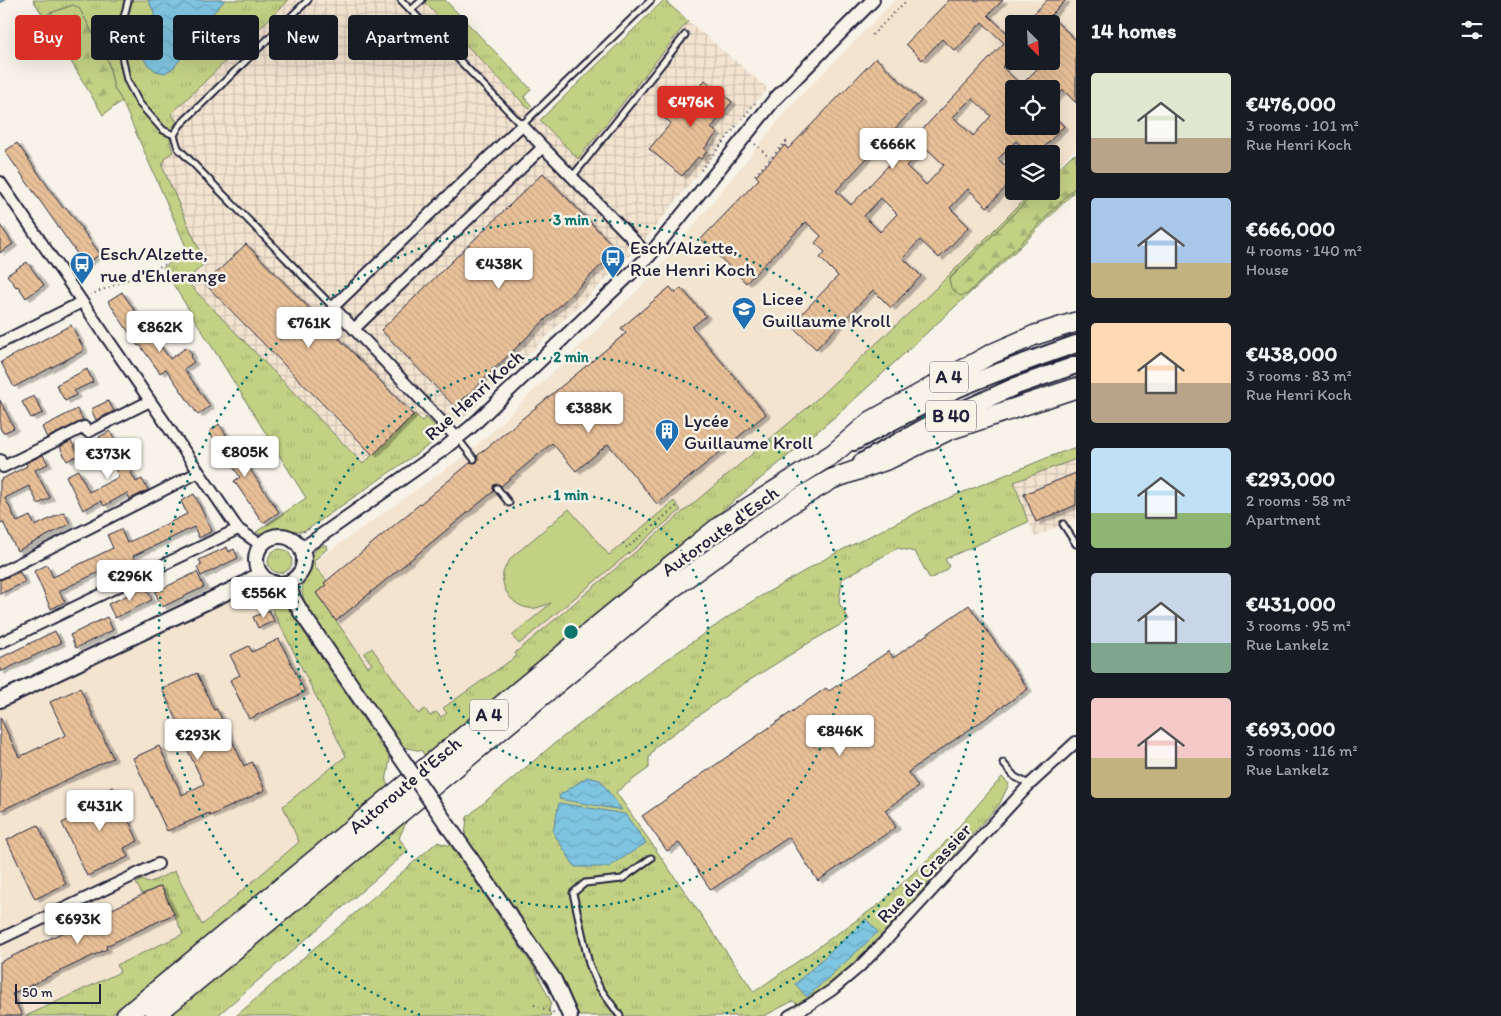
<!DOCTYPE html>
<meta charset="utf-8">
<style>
:root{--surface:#171b24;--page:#20242c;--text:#f1f3f6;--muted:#9ea1a6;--accent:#d93025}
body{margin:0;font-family:Itim,sans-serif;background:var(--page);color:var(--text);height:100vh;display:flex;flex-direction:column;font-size:19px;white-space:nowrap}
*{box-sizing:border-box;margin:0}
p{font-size:16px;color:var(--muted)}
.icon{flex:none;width:28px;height:28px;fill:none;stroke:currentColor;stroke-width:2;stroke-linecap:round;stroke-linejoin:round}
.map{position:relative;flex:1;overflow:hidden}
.drawer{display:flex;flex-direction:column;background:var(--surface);width:425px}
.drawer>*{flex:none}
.guide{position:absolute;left:15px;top:15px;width:475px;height:45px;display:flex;gap:10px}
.needle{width:32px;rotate:156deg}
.fabs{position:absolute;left:1005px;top:15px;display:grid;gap:10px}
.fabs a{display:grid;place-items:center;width:55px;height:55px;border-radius:5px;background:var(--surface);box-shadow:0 5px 20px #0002;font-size:25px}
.scale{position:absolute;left:15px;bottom:12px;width:86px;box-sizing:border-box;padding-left:5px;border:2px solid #22223b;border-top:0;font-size:14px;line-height:18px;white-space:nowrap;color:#22223b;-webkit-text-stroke:4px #f7f3e8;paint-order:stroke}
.price{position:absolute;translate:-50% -42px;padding:0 11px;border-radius:5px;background:#fff;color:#222;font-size:16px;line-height:32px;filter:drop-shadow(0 1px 2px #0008)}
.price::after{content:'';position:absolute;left:50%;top:30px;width:15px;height:11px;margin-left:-8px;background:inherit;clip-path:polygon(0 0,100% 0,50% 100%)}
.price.selected{background:var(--accent);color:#fff}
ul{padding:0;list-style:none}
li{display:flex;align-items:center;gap:15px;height:125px;padding:0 15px}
li span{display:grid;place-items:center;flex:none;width:140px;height:100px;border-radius:5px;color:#555}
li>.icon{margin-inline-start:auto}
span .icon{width:60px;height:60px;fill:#fffc;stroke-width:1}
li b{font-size:21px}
h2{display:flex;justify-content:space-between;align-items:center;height:60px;padding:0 15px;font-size:21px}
.tag{padding:0 18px;border-radius:5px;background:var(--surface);box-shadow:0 5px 20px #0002;font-size:18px;line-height:45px}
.tag.selected{background:var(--accent);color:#fff}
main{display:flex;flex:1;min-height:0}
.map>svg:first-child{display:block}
.built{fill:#f3e4d0;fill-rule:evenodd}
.industrial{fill:url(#industrial-grid)}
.grass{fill:url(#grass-tufts);stroke:#727a60}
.forest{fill:url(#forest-firs);stroke:#727a60}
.garden{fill:#c3d185;stroke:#727a60}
.water{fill:url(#water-waves);stroke:#5a839e}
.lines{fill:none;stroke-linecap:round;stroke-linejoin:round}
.stream{stroke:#5a839e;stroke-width:3}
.building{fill:url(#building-back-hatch);stroke:#22223b;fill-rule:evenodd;filter:url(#shadow)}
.service-casing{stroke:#22223b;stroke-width:9}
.minor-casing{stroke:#22223b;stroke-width:14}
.tertiary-casing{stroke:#22223b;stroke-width:16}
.secondary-casing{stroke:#22223b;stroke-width:18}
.trunk-casing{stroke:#22223b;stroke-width:20}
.motorway-casing{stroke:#22223b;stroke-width:22}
.path{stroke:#22223b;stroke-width:2;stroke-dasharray:1 4;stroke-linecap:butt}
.service{stroke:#f7f3e8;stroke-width:5}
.minor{stroke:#f7f3e8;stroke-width:10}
.tertiary{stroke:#f7f3e8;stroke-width:12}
.secondary{stroke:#f7f3e8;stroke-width:14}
.trunk{stroke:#f7f3e8;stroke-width:16}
.motorway{stroke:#f7f3e8;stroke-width:19}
.secondary-bridge-casing{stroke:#22223b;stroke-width:18;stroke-linecap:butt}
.secondary-bridge{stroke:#f7f3e8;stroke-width:14}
.ring{fill:none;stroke:#0f766e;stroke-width:2.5;stroke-dasharray:2.5 5}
.labels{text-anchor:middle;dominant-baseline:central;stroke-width:5;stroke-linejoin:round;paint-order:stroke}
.shield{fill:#f7f3e8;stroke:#62616f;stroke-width:1}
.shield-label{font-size:18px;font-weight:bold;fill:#22223b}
.poi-label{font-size:19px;fill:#22223b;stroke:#f7f3e8;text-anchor:start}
.street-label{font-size:19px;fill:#22223b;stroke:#f7f3e8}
.centre{fill:#0f766e;stroke:#f7f3e8;stroke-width:2.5}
.ring-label{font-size:15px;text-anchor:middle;font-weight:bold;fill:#0f766e;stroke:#f7f3e8;stroke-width:5;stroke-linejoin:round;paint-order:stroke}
</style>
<main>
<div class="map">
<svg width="1076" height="1016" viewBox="0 0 1076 1016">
<defs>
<pattern id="industrial-grid" width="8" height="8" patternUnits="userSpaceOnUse" patternTransform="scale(1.25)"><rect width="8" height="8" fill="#f3e4d0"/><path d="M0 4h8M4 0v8" fill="none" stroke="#d0c3b4"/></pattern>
<pattern id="grass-tufts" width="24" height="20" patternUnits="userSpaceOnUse" patternTransform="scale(1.25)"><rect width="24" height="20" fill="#c3d185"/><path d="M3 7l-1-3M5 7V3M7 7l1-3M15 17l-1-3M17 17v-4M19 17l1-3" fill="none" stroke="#a7b374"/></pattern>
<pattern id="forest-firs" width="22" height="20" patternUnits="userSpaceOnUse" patternTransform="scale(1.25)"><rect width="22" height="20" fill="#c3d185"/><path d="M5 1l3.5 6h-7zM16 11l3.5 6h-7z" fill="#a7b374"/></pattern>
<pattern id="water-waves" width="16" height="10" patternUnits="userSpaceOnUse" patternTransform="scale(1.25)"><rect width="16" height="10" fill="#7fc4e0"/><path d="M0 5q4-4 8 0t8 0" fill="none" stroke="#6da8c1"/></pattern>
<pattern id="building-back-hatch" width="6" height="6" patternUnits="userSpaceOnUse" patternTransform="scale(1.25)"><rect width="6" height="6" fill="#e9c199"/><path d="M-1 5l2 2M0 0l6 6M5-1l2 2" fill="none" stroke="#c8a685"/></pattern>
<filter id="shadow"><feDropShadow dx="4.5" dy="2.5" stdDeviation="0" flood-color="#0004"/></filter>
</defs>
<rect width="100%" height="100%" fill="#f7f3e8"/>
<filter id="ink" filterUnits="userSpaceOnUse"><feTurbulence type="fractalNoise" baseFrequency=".02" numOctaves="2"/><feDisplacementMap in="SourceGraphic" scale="10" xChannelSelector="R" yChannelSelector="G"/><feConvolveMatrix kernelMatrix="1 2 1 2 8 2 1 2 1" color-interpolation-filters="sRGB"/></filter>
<g filter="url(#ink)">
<path class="built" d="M895 0H1076V148L1051 173V154H1014V191H1033L936 288 808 407 515 653 517 656 443 707 447 713 441 717 418 714 372 664 368 667 316 593 325 585 314 564 318 559 463 457 484 439 647 281 660 267 787 110ZM1014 24H1051V61H1014ZM1014 89H1051V126H1014Z
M255 578 262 589 346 757 283 806 299 842 201 925 175 871 148 883H137L142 894 161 886 183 934 117 965 120 971 26 1016H0V700Z"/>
<path class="industrial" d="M289 0H422L578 159 688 21 766 87V91L750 109 640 246 451 430 442 436 440 431 426 418 422 421 415 414 363 465 186 281 204 263 162 165 167 156 172 151 170 140 172 128 170 114Z
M1076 459V518L1035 537 1013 482Z"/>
<path class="grass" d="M33 0H289L171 114 177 121C169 131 168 140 173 152L167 156 162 166 205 263 186 281 363 464 415 414 422 421 426 417 440 431 442 436 311 527 304 531H274L260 534 256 532 306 498 163 268 187 249 122 101 114 88 108 61 79 8 73 5 48 14 46 20Z
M422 0H445L531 89 524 97 532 106 529 109Z
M664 0 688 21 578 159 540 120Z
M1076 186V190L1021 246 843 410 429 755 428 752 424 755 422 751 403 747 306 605C304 600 302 595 302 589 303 582 307 576 309 570 312 560 312 546 326 545L327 549 317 558 314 561 315 567 327 581 324 583 326 585 317 593 368 667 372 664 364 654 372 648 418 714 425 709 430 716 436 712 441 717 447 713 443 708 517 656 515 653 808 407 936 288 1033 191H1036L949 279 967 294 1021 243Z
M1076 447V459L1014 482 1028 522 945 559 949 566 945 571 930 579 915 552 898 548 842 579 839 603 849 620 812 641 734 690 656 746 649 758V768L616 792 754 992 881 903 941 847 1002 777 1009 784 999 805 857 962 825 989 798 1005 793 1001 764 1016H578L569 994 560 977 467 843 469 841 465 836 467 817 555 743 646 674 744 606 832 555 932 505 1054 455Z
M268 561a12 12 0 1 1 24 0a12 12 0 1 1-24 0Z
M262 589 271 590 280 597 390 758 386 782 389 787 154 983 110 1016H26L120 972 117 965 183 934 161 886 142 894 136 883 142 880 148 883 175 871 202 925 299 842 283 806 346 756Z
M408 818 399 838 408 851 217 1016H168Z
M437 842 451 846 535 969 551 1002 549 1010 551 1016H236Z"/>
<path class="forest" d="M73 5 79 8 108 61 114 88 122 101 103 115 46 20 48 14Z
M1076 154V186L1021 243 967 294 960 296 951 288 949 280 1036 191H1051V176L1071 156Z"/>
<path class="garden" d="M674 501 681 510 519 644 512 636 551 603C547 604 541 607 536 608 517 611 500 592 503 573 505 566 509 561 513 556L569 509 609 555Z"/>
<path class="water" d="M148 0H225L203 24 193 45 173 68 165 73 156 71 147 64 142 55 146 29 154 19V12Z
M587 777 600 780 622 810 559 799 560 795Z
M559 803 625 814 646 843 609 867H575L553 832Z
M866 919 878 932 807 997 795 984Z"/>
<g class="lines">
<path class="stream" d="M0 2 4 0"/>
</g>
<path class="building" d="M949 0H1003L988 15 1010 36 1014 33V54L1002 67 1021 85 1040 66 1035 61H1051V24H1024L1047 0H1066L1050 16 1076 40V103L1063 90 1051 103V89H1014V126H1051V114L1064 126 1038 154H1030L1016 141 998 159 1014 174V179L987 207 968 189 950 208 969 227 939 258 920 240 903 258 921 276 891 308 873 290 816 349 791 325 838 276 820 258 825 252 815 243 821 236 806 222 746 283 701 239 759 179 756 176 785 145 788 149 876 58 921 101 836 191 851 205 1004 43 982 22 955 51 942 39 922 60 906 44ZM972 98 991 116 973 136 953 117ZM925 147 944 165 926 185 906 166ZM881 198 897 214 880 232 864 216Z
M705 80 732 102 711 128 717 133 704 149 707 151 701 159 698 157 682 176 649 149 671 123 664 118 683 94 690 99Z
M17 143 63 208 66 207 100 254 85 265 5 151Z
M543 173 617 250 455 407 381 330Z
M0 225 13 244 0 253Z
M246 244 324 323V329L326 330 330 329 413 415 373 455 205 284Z
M27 262 44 285 26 298 18 286 16 287 7 275Z
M670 287 675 293 681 288 706 316 692 327 766 414 657 504 608 444 576 471 552 443 501 486 497 484 494 485 493 488 494 491 336 621 316 593 326 585 324 583 471 462 474 463 477 462 478 459 477 456 626 333 621 328Z
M122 292 159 346 160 345 170 359 187 347 192 355 190 357 194 362 184 369 210 406 198 415 166 369 160 373 140 345 138 346 108 301Z
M71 325 83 347V351L14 387 1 362Z
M87 369 93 382 74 391 76 395 65 401 56 385Z
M34 396 43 413 31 418 22 402Z
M0 400 14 428 3 433 0 428Z
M108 401 114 411 96 420 91 409Z
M77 409 83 420 47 438 42 427Z
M219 424 279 512 263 523 234 481 240 477 209 432Z
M110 431 136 482 142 479 148 490 130 499 127 493 104 506 101 501 83 510 66 476 78 470 89 492 119 477 99 437Z
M71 441 79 455 67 461 60 447Z
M43 455 48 464 35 470 50 498 38 504 29 486 5 498 17 522 30 516 35 526 64 512 70 524 17 551 3 522 0 523V480L27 466 26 463Z
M1076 473V505L1036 522 1024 494Z
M194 494 212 531 199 538 194 527 163 542 133 556 138 567 125 573 120 562 59 591 65 602 51 609 34 571 47 565 53 577 113 548 107 535 121 529 127 543 187 514 181 501Z
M227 547 229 552 234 549 238 558 201 576 197 567 202 565 199 560Z
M20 572 25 582 0 594V580Z
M197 572 204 587 162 607 155 592Z
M146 587 152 600 115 618 108 604Z
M969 605 1028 689 908 772 918 787 885 810 896 827 818 881 789 837 711 890 679 843 667 851 642 816 826 688 829 691 889 651 893 658Z
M269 610 274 621 258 628 253 617Z
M107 617 113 630 76 648 70 635Z
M55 631 61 643 0 672V658Z
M279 639 305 692 249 719 230 680 240 675 230 655 249 646 252 652Z
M197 673 214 710 217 709 244 766 252 762 265 790 210 816 209 813 167 831 133 758 159 746 182 795 204 784 177 728 180 726 162 689Z
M80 688 113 758 0 811V717L19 757 66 735 50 702Z
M113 787 138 841 124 848 128 857 87 876 62 823 80 814 76 805Z
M38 825 66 884 35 899 7 840Z
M161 886 174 914 106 946 107 949 12 994 22 1016H0V962Z"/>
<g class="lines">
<defs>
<path id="service" d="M308 0 180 125 174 135 178 148 333 307
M401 0 522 125 651 0
M128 1 121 29 122 56 127 80 139 103 163 130 174 135
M411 10 422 0
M572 177 685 35
M327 326 339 314
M458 439 474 459
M497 488 509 503
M1063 524 1076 544
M1003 763 1015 777 1029 784
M620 1016 599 987 589 964 573 893 585 883 622 879 651 858"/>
<path id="minor" d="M0 182 238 529 261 545
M354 329 333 307 522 125 543 147
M0 343 82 302
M458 439 354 329 543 147 649 256
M0 460 3 467 84 427 88 432 150 401
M0 573 199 472
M0 643 238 529
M0 939 158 864
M789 1016 809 1005 832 990 858 968 888 938 1029 785 1076 742"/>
<path id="tertiary" d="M302 549 441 451 471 427 649 256 775 99 873 0"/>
<path id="secondary" d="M256 560a24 24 0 1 1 48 0a24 24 0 1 1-48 0Z
M288 583 293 598 301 612 397 752
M0 700 244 584 260 574
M462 846 554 980 570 1016"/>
<path id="trunk" d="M854 442C888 424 922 405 957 389 996 372 1036 358 1076 344
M862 462 927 426 1016 386 1076 365"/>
<path id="motorway" d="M126 1016 659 575 724 523 834 453 871 421 991 354 1035 335 1076 322
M154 1016 675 586 759 525 798 499 832 479 889 459 949 430 1076 388"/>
</defs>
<use href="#service" class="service-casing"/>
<use href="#minor" class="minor-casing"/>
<use href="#tertiary" class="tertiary-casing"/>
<use href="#secondary" class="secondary-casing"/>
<use href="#trunk" class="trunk-casing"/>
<use href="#motorway" class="motorway-casing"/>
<path class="path" d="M872 35 907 0
M755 144 770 158
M701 170 755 103
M755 175 786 142 785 141
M90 295 178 259
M290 538 309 529
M623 543 627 548 678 505
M534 1005 555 1013"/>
<use href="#service" class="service"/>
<use href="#minor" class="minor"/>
<use href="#tertiary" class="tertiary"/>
<use href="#secondary" class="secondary"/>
<use href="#trunk" class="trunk"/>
<use href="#motorway" class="motorway"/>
<defs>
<path id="secondary-bridge" d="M397 752 462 846"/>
</defs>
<use href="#secondary-bridge" class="secondary-bridge-casing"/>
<use href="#secondary-bridge" class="secondary-bridge"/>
</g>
</g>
<g class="ring">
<circle cx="571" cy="632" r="137"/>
<circle cx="571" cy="632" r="275"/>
<path d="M420 1015A412 412 0 1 1 722 1015"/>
</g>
<defs>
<symbol id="bus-pin" viewBox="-11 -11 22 30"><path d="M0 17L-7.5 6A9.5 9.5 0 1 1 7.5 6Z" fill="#1f6fb2" stroke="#f7f3e8"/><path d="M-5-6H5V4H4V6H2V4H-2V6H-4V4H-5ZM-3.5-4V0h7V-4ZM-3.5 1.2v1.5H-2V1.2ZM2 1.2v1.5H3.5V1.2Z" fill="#fff"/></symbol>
<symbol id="school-pin" viewBox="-11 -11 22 30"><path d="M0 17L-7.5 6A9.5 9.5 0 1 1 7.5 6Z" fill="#1f6fb2" stroke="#f7f3e8"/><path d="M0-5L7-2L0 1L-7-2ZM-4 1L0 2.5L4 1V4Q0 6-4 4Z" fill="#fff"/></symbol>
<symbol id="building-pin" viewBox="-11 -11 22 30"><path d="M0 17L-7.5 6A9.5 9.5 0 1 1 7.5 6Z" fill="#1f6fb2" stroke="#f7f3e8"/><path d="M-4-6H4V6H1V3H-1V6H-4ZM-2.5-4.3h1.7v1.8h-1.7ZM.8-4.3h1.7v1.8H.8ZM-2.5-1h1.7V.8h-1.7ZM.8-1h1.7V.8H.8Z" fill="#fff"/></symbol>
</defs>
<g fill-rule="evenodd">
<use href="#bus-pin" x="599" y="244" width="28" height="38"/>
<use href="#bus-pin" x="68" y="250" width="28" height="38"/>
<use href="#school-pin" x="730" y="295" width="28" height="38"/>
<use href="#building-pin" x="653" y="417" width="28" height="38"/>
</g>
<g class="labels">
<g class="shield">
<rect x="930" y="361.5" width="38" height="31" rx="4"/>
<rect x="926" y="400.5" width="50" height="31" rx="4"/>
<rect x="470" y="699.5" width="38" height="31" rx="4"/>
</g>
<g class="shield-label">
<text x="949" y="377">A 4</text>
<text x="951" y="416">B 40</text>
<text x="489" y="715">A 4</text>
</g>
<g class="poi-label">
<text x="630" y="247">Esch/Alzette,<tspan x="630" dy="22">Rue Henri Koch</tspan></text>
<text x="100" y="253">Esch/Alzette,<tspan x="100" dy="22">rue d'Ehlerange</tspan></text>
<text x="762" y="298">Licee<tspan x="762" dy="22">Guillaume Kroll</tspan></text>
<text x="684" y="420">Lycée<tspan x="684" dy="22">Guillaume Kroll</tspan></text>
</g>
<g class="street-label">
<text transform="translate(474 395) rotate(-42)">Rue Henri Koch</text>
<text transform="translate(720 531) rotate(-36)">Autoroute d'Esch</text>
<text transform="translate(405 785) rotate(-40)">Autoroute d'Esch</text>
<text transform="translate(924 873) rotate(-47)">Rue du Crassier</text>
</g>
</g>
<circle cx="571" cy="632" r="8" class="centre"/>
<g class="ring-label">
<text x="571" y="225">3 min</text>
<text x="571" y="362">2 min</text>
<text x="571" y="500">1 min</text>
</g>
</svg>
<div class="fabs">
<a><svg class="needle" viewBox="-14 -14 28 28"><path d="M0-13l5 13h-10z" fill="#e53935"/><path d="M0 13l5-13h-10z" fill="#9ea1a6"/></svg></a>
<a><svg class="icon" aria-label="locate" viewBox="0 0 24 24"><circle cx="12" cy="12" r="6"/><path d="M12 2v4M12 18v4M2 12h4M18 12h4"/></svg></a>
<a><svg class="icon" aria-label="layers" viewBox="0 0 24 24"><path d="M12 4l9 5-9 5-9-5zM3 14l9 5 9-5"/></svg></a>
</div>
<div class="scale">50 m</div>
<b class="price selected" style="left:691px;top:128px">€476K</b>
<b class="price" style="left:893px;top:170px">€666K</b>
<b class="price" style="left:499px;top:290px">€438K</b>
<b class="price" style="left:309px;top:349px">€761K</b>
<b class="price" style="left:160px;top:353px">€862K</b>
<b class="price" style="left:589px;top:434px">€388K</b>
<b class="price" style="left:245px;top:478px">€805K</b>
<b class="price" style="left:108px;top:480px">€373K</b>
<b class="price" style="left:130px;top:602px">€296K</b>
<b class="price" style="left:264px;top:619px">€556K</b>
<b class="price" style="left:840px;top:757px">€846K</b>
<b class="price" style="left:198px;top:761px">€293K</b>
<b class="price" style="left:100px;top:832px">€431K</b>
<b class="price" style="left:78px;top:945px">€693K</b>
<div class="guide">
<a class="tag selected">Buy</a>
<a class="tag">Rent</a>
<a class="tag">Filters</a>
<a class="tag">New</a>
<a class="tag">Apartment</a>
</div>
</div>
<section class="drawer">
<h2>14 homes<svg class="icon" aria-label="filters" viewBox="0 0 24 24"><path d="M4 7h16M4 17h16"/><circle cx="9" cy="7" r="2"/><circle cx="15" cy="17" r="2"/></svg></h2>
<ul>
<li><span style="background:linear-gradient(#dfe7d0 65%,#b9a48a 0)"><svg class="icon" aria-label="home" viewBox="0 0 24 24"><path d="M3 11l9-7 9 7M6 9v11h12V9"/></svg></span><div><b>€476,000</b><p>3 rooms · 101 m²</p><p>Rue Henri Koch</p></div></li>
<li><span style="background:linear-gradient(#a9c7e8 65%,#c2b280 0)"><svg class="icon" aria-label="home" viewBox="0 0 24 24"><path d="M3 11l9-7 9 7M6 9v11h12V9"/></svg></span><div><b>€666,000</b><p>4 rooms · 140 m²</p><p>House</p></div></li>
<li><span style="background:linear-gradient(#ffd9b3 60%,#b9a48a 0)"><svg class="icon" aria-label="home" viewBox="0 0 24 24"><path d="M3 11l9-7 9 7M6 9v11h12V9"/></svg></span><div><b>€438,000</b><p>3 rooms · 83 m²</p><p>Rue Henri Koch</p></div></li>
<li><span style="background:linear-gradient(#bfe0f5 65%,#8fb573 0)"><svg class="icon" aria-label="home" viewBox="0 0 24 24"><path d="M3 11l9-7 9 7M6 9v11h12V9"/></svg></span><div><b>€293,000</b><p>2 rooms · 58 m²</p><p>Apartment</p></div></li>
<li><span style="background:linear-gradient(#c9d6e8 70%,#7fa58c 0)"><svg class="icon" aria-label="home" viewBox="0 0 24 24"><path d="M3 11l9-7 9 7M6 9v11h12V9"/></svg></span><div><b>€431,000</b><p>3 rooms · 95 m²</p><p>Rue Lankelz</p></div></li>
<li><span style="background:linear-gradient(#f6c9c9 60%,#c2b280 0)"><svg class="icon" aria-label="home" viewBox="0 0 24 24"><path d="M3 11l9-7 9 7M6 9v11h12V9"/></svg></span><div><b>€693,000</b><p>3 rooms · 116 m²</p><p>Rue Lankelz</p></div></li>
</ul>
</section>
</main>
